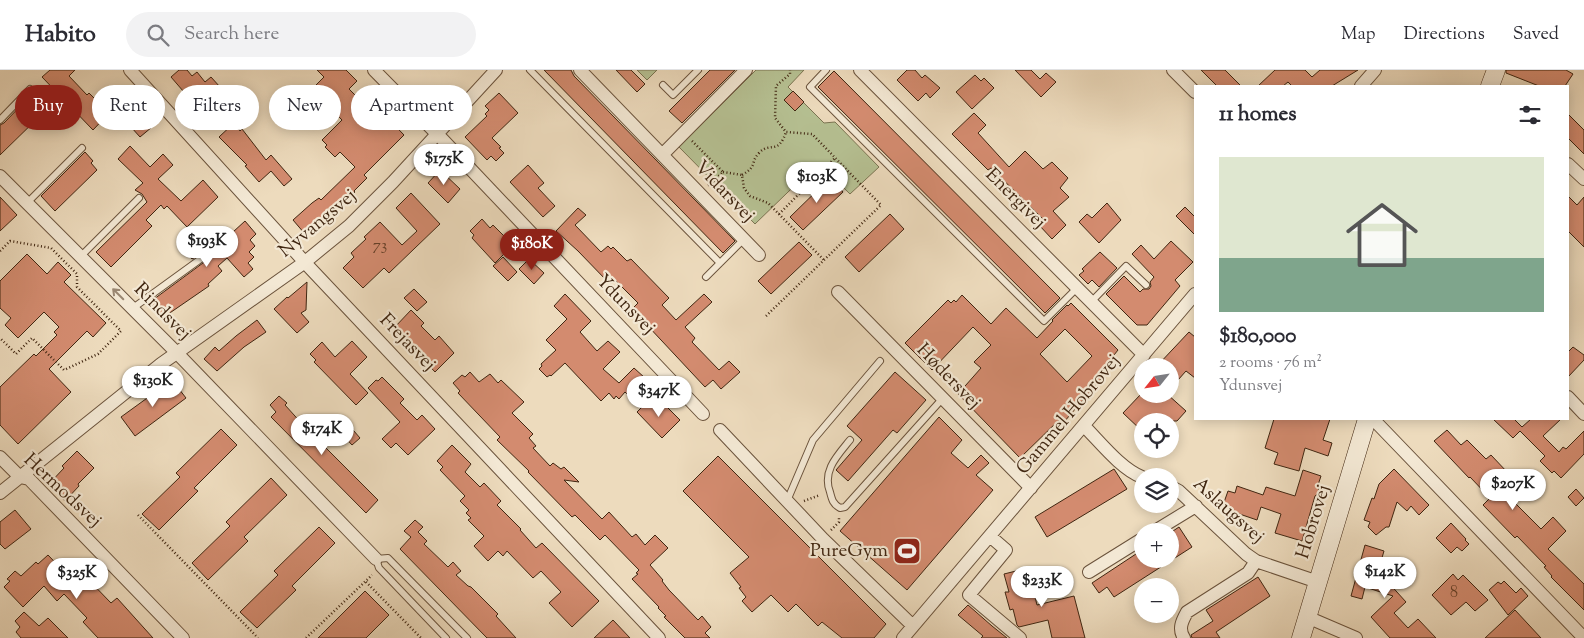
<!DOCTYPE html>
<meta charset="utf-8">
<style>
:root{--surface:#fff;--page:#f2f2f3;--text:#2b2b33;--muted:#7c7c81;--line:#e1e1e2;--accent:#8f2418}
body{margin:0;font-family:"Sorts Mill Goudy",serif;background:var(--page);color:var(--text);height:100vh;display:flex;flex-direction:column;font-size:19px;white-space:nowrap}
*{box-sizing:border-box;margin:0}
p{font-size:16px;color:var(--muted)}
.icon{flex:none;width:28px;height:28px;fill:none;stroke:currentColor;stroke-width:2;stroke-linecap:round;stroke-linejoin:round}
.map{position:relative;flex:1;overflow:hidden}
.details{position:absolute;left:1194px;top:15px;width:375px;height:335px;display:flex;flex-direction:column;background:var(--surface);border-radius:0px;box-shadow:0 2px 12px #0003}
.details>*{flex:none}
.hud{position:absolute;left:15px;top:15px;width:475px;height:45px;display:flex;gap:10px}
.needle{width:32px;rotate:240deg}
.fabs{position:absolute;left:1134px;top:288px;display:grid;gap:10px}
.fabs a{display:grid;place-items:center;width:45px;height:45px;border-radius:50%;background:var(--surface);box-shadow:0 2px 12px #0003;font-size:25px}
.price{position:absolute;translate:-50% -42px;padding:0 11px;border-radius:18px;background:#fff;color:#222;font-size:16px;line-height:32px;filter:drop-shadow(0 1px 2px #0008)}
.price::after{content:'';position:absolute;left:50%;top:30px;width:15px;height:11px;margin-left:-8px;background:inherit;clip-path:polygon(0 0,100% 0,50% 100%)}
.price.active{background:var(--accent);color:#fff}
ul{padding:0;list-style:none}
li{display:grid;align-content:center;gap:10px;height:265px;padding:0 25px}
li span{display:grid;place-items:center;height:155px;border-radius:0px;color:#555}
li>.icon{margin-inline-start:auto}
span .icon{width:90px;height:90px;fill:#fffc;stroke-width:1}
li b{font-size:21px}
h2{display:flex;justify-content:space-between;align-items:center;height:60px;padding:0 25px;font-size:21px}
.chip{padding:0 18px;border-radius:22px;background:var(--surface);box-shadow:0 2px 12px #0003;font-size:18px;line-height:45px}
.chip.active{background:var(--accent);color:#fff}
header{display:flex;align-items:center;gap:30px;box-sizing:border-box;height:70px;padding:0 25px;background:var(--surface);border-bottom:1px solid var(--line)}
header strong{font-size:24px}
nav{display:flex;gap:28px;margin-inline-start:auto;font-size:18px}
.search{width:350px;height:45px;background:var(--page);display:flex;align-items:center;gap:12px;box-sizing:border-box;padding:0 18px;border-radius:28px;color:var(--muted);font-size:19px}
.map>svg:first-child{display:block}
.green{fill:#b6c193;stroke:#7b7452}
.building{fill:#d38b6f;stroke:#402611;fill-rule:evenodd}
.lines{fill:none;stroke-linecap:round;stroke-linejoin:round}
.lane-casing{stroke:#6b533c;stroke-width:8}
.street-casing{stroke:#6b533c;stroke-width:14}
.secondary-casing{stroke:#402611;stroke-width:19}
.path{stroke:#402611;stroke-width:2.5;stroke-dasharray:1 2.5;stroke-linecap:butt}
.lane{stroke:#f3e8d4;stroke-width:6}
.street{stroke:#f3e8d4;stroke-width:12}
.secondary{stroke:#f3e8d4;stroke-width:18}
.oneway{stroke:#9a8772}
.labels{text-anchor:middle;dominant-baseline:central;stroke-width:4.5;stroke-linejoin:round;paint-order:stroke}
.number-label{font-size:16px;fill:#653f28}
.street-label{font-size:19px;fill:#402611;stroke:#f3e8d4}
.poi-label{font-size:19px;fill:#402611;stroke:#f3e8d4;text-anchor:end}
</style>
<header>
<strong>Habito</strong>
<div class="search"><svg class="icon" aria-label="search" viewBox="0 0 24 24"><circle cx="10" cy="10" r="6"/><path d="M15 15l6 6"/></svg>Search here</div>
<nav><a>Map</a><a>Directions</a><a>Saved</a></nav>
</header>
<div class="map">
<svg width="1584" height="568" viewBox="0 0 1584 568">
<rect width="100%" height="100%" fill="#eddbbd"/>
<filter id="stains"><feTurbulence type="fractalNoise" baseFrequency=".004" numOctaves="4"/><feColorMatrix values="0 0 0 0 .2 0 0 0 0 .09 0 0 0 0 .02 0 0 0 .5 -.17"/></filter>
<radialGradient id="worn" r=".72"><stop offset=".6" stop-color="#630" stop-opacity="0"/><stop offset="1" stop-color="#630" stop-opacity=".3"/></radialGradient>
<path class="green" d="M637 0H657L647 10Z
M756 0H804L788 17 824 53 835 52 879 97 850 124 818 93 755 154 679 77Z"/>
<path class="building" d="M50 0H75L69 6 87 25 89 23 95 29 97 28 111 41 93 60 42 7Z
M179 0H187L192 6 197 2 205 12 211 7 220 17 222 15 238 32 221 47 210 35 202 43 171 7Z
M317 0H346L357 11 349 19 369 39 374 34 404 65 364 105 367 108 354 121 355 122 338 139 336 136 305 164 293 150 312 133 319 128 321 130 355 97 340 82 335 87 325 77 327 75 322 70 342 50 312 19 324 7Z
M544 0H571L574 6 735 171 723 183Z
M616 0H631L645 14 637 22Z
M710 0H735L682 53 669 41Z
M907 0H915L922 8 925 5 940 18 930 28 926 23 918 31 897 10Z
M1015 0H1031L1040 9 1046 3 1056 12 1041 27Z
M1201 0H1225L1241 16H1217Z
M1275 0H1305L1312 7 1320 0H1358L1332 16H1292L1288 12 1283 16H1258Z
M1506 0H1566L1573 4 1565 16H1539L1506 3Z
M834 1 1060 228 1045 243 818 17Z
M975 5 981 11 984 8 994 18 972 39 956 22Z
M793 21 804 32 795 41 784 30Z
M499 23 518 43 492 68 501 77 499 78 504 83 496 91 491 86 487 90 465 67 487 46 485 44 489 40 485 36Z
M30 26 38 34 35 37 42 44 0 85V55L4 53Z
M134 36 152 57 140 67 122 47Z
M974 43 986 55 978 63 1009 97 1025 81 1043 99 1052 92 1068 108 1060 118 1069 127 1053 141 1066 155 1052 169 1039 155 1044 150 991 98 988 100 952 64Z
M1568 44 1584 60V84L1568 68Z
M234 53 240 61 242 59 266 90 271 85 292 109 284 116 271 101 259 112 245 96 247 95 219 67Z
M130 76 150 97 163 84 173 95 158 109 181 131 203 110 218 127 187 157 167 136 164 139 161 135 146 150 152 156 111 197 96 182 147 132 142 124 135 120 143 113 118 89Z
M85 82 93 91 91 93 97 100 55 141 41 126Z
M528 95 544 113 538 118 555 136 543 147 510 112Z
M440 100 460 119 448 133 428 113Z
M830 108 843 122 803 160 790 147Z
M411 123 440 154 389 203 384 198 363 218 343 198 354 187 351 183 366 169 364 167 380 152 402 175 417 161 396 138Z
M1568 126 1577 135 1584 127V177L1568 161Z
M0 127 17 145 0 161Z
M1107 133 1121 150 1099 173 1079 152 1087 144 1092 148Z
M1185 137 1195 147V165L1176 146Z
M578 138 586 145 575 155 601 182 608 176 611 179 613 177 627 191 631 189 669 228 662 235 676 250 704 224 712 232 685 257 695 268 692 272 719 300 729 291 740 302 721 319 713 310 705 317 632 239 638 233 613 208 608 212 578 181 556 161Z
M890 144 904 159 859 202 845 187Z
M482 149 490 158 493 155 513 175 495 193 472 168 474 165 470 161Z
M245 151 256 164 250 170 255 176 249 182 254 187 248 193 253 199 244 207 227 188 218 196 222 201 208 214 209 216 161 249 150 232 207 190 206 186 202 183 192 189 179 173 190 165 205 183 218 171 221 173Z
M1171 171 1193 192 1175 210 1180 216 1147 255H1137L1106 224 1124 206 1140 222 1143 219H1149L1151 216 1150 212 1154 207 1132 184 1141 175 1154 189Z
M799 172 812 185 771 224 758 211Z
M1100 182 1117 198 1099 217 1092 210 1088 214 1079 205 1084 201 1082 199Z
M27 184 47 204 58 192 71 205 64 212 106 253 93 267 87 261 49 299 71 322 18 374 0 355V317L34 284 36 286 57 265 54 262 59 257 44 242 18 268 5 255 11 248 0 238V211Z
M503 187 517 202 508 211 493 196Z
M529 189 544 203 534 214 519 199Z
M307 212 306 240 301 243 309 252 297 263 274 239 287 227 288 228Z
M414 219 427 232 417 241 404 228Z
M565 224 591 251 580 262 597 281 608 271 620 282 603 299 619 313 634 298 645 308 628 325 625 322 619 329 616 326 614 329 609 323 601 331 565 293 551 306 550 305 547 307 539 299 542 296 541 294 556 280 546 270 567 249 554 236Z
M962 225 991 254 1006 238 1037 268 1053 251 1052 250 1067 235 1068 236 1071 233 1118 280 1114 285 1118 289 1064 352 1060 349 1020 388 958 324 981 298 974 292 991 275 973 257 932 300 905 273 948 230 951 233 954 230 956 232ZM1065 259 1092 286 1067 312 1040 284Z
M411 240 424 253 421 256 435 270 439 266 454 283 435 302 394 258Z
M257 250 266 262 244 277 217 301 204 289 215 277 219 281 236 266Z
M1189 262 1195 267V308L1186 301 1170 319V296H1157Z
M352 271 367 287 350 304 368 323 356 335 314 292 316 290 310 284 322 272 335 287Z
M1573 277 1584 285V290L1568 307V282Z
M470 302 479 312 490 304 498 313 501 310 524 332 512 343 533 364 529 368 536 376 533 378 550 396 553 393 561 399 564 397 579 412 564 410 602 449 609 442 632 467 636 464 645 475 655 465 668 478 650 495 663 510 662 511 669 520 698 550 702 546 711 557 705 563 710 568H685L664 547 666 546 658 538 659 537 632 509 638 504 636 503 639 500 605 465 600 470 575 445 572 447 528 402 529 401 497 370 500 367 458 323 460 321 453 313 462 305 465 307Z
M895 302 926 330 897 363 893 360 848 411 836 400 862 370 847 356Z
M382 307 404 329 400 333 417 350 422 345 435 359 408 385 396 373 391 378 382 369 400 352 368 318 376 310 378 311Z
M172 310 186 328 135 366 121 347Z
M1141 324H1167L1186 341 1177 351H1142V361L1123 343Z
M279 326 287 333 285 335 304 356 378 430 366 443 271 347 276 342 270 335Z
M661 331 680 350 662 368 637 342 646 333 654 338Z
M939 347 962 370 951 383 968 398 981 385 989 393 976 405 993 420 907 520 840 461Z
M1274 349H1330L1323 370 1332 373 1328 386 1305 378 1299 401 1274 394 1278 383 1265 378Z
M1493 349H1514L1522 357 1531 349H1561L1543 366 1559 382 1563 377 1566 379 1584 361V384L1561 408 1554 401 1552 403 1540 391 1545 386 1520 361 1513 368Z
M347 353 360 368 352 375 339 361Z
M221 359 237 375 194 418 198 421 159 460 142 444 180 407 176 403Z
M1447 360 1461 375 1467 370 1486 389 1491 385 1508 403 1502 409 1516 423 1511 429 1541 459 1553 447 1566 461 1548 479 1584 514V540L1551 507 1552 506 1544 497 1546 496 1517 466 1515 468 1483 435 1490 428 1470 407 1469 408 1434 371Z
M452 375 471 394 465 402 480 417 484 413 501 431 497 435 521 459 520 460 536 478 542 473 599 531 572 557 549 533 561 522 541 501 533 508 507 481 503 486 498 481 488 491 474 476 484 466 468 450 471 448 466 443 469 440 460 431 465 426 440 400 443 397 437 391Z
M77 381 94 398 78 414 79 416 65 431 48 415 64 398 62 396Z
M718 386 886 554 874 568H842L822 552 818 556 796 534 788 542 771 525 752 542 742 531 746 527 739 518 741 517 730 503 749 487 683 421Z
M1114 399 1127 419 1047 467 1035 447Z
M1394 399 1429 435 1419 445 1411 436 1407 441 1397 432 1389 457H1386L1376 465 1368 457 1370 452 1364 450 1372 428 1374 429 1379 414Z
M1303 400 1321 406 1318 415 1319 423 1315 426 1302 471 1275 463 1281 444 1261 437 1257 450 1222 438 1228 421 1235 423 1237 416 1263 425 1266 417 1295 426Z
M271 408 287 425 244 467 248 471 208 510 192 493 230 456 226 452Z
M1576 419 1584 428 1576 436 1568 427Z
M15 440 31 459 5 479 0 474V452Z
M415 450 423 457 418 462 427 471 424 474 448 497 453 492 461 501 456 505 468 516 471 517 498 544 496 546 516 568H487L400 479 411 467 404 461Z
M1451 453 1466 469 1465 470 1469 474 1462 481 1457 477 1451 483 1436 468Z
M319 457 335 473 292 516 296 520 257 558 240 542 278 505 274 501Z
M1179 457 1192 477 1114 527 1107 517 1099 523 1092 513 1142 480V489H1170V463Z
M1365 475 1384 481 1376 508 1387 511 1406 532 1394 543 1408 558 1418 549 1436 568H1390L1371 547 1393 526 1365 517 1362 529 1351 526Z
M48 485 74 512 82 503 111 533 117 528 153 568H98L83 552 87 548 64 524 57 531 44 516 23 537 4 517 10 511 7 509 15 501 21 506 36 492 38 494Z
M1028 498 1037 535 1074 526 1085 568H1052L1048 550 1019 557 1017 555 1013 539 1010 540 1005 522H1009L1004 504Z
M1453 504 1458 510 1463 505 1488 530 1475 541 1466 532 1451 545 1432 525Z
M1258 507 1270 526 1216 562 1220 568H1192L1191 565 1213 551 1206 540Z
M1504 511 1516 523 1521 518 1528 526 1508 545 1489 520 1498 512 1501 514Z
M365 521 389 545 366 568H318Z
M968 535 992 556 1007 568H981L983 566 958 545Z
M1515 540 1541 568H1485Z
M24 542 39 556 48 548 68 568H21L16 562 20 557 15 551Z
M613 550 630 568H594Z"/>
<g class="lines">
<defs>
<path id="lane" d="M530 0 720 193
M826 0 810 17 1044 251 1077 218
M663 15 673 25 698 0
M0 50 30 19
M27 133 82 78
M81 186 139 128
M706 207 743 170
M1091 232 1126 196 1146 215
M133 238 202 188
M850 370C837 386 822 401 830 422 832 430 833 434 840 438L845 437 943 328
M787 431 813 370 880 291
M446 568 379 498 376 489 388 488 467 568"/>
<path id="street" d="M130 0 310 198 659 568
M374 0 443 70 703 344
M580 0 759 185
M860 0 1144 285
M1173 0 1195 22
M1361 16 1375 0
M662 85 746 0
M1568 94 1584 109
M0 106 177 283 376 489
M838 222 1031 418
M1568 327 1584 344
M1373 349 1584 568
M1084 356C1100 372 1121 399 1142 407
M720 360 823 469 913 556
M0 387 20 407 29 409 183 568
M1170 416 1179 421 1246 484 1256 491 1318 512
M0 423 161 294 305 192 349 156 393 112 496 0
M1155 461 1196 436
M991 467 1006 480 969 525 1020 568
M1089 502 1142 469
M1307 547 1356 568
M903 568C1001 454 1098 339 1195 224
M1184 568C1178 559 1182 551 1187 542L1248 503 1256 491"/>
<path id="secondary" d="M1490 16 1496 0
M1301 568 1367 349"/>
</defs>
<use href="#lane" class="lane-casing"/>
<use href="#street" class="street-casing"/>
<use href="#secondary" class="secondary-casing"/>
<path class="path" d="M692 71 723 102 708 116
M723 102 742 105 744 118 750 126 768 133 824 190
M742 105C758 96 750 92 759 83 770 71 778 86 786 62
M779 144 835 88
M0 181 10 171 51 178 77 204V217L121 261 98 284 64 300 32 268 16 284 0 268
M766 246 881 135 812 64 786 62 775 48 776 16 790 4V0
M804 431 820 425
M138 445 258 568
M831 460 839 452V447
M366 512 421 568
M306 568 372 505"/>
<use href="#lane" class="lane"/>
<use href="#street" class="street"/>
<use href="#secondary" class="secondary"/>
</g>
<defs><path id="oneway-shaft" d="M-6 0H5M1.5-3L5.5 0L1.5 3" fill="none" stroke-width="1.6" stroke-linecap="round" stroke-linejoin="round" transform="scale(1.25)"/></defs>
<use class="oneway" href="#oneway-shaft" transform="translate(118 224) rotate(-135)"/>
<defs>
<symbol id="stadium-square" viewBox="-11 -11 22 22"><rect x="-9" y="-9" width="18" height="18" rx="4" fill="#8f2418" stroke="#f3e8d4"/><path d="M0-5a6.5 5 0 1 0 0 10a6.5 5 0 1 0 0-10ZM-3.5-1.8h7v3.6h-7Z" fill="#fff"/></symbol>
</defs>
<g fill-rule="evenodd">
<use href="#stadium-square" x="891" y="465" width="32" height="32"/>
</g>
<g class="labels">
<g class="number-label">
<text x="380" y="176">73</text>
<text x="1454" y="523">8</text>
</g>
<g class="street-label">
<text transform="translate(724 122) rotate(46)">Vidarsvej</text>
<text transform="translate(1015 129) rotate(45)">Energivej</text>
<text transform="translate(318 154) rotate(-40)">Nyvangsvej</text>
<text transform="translate(625 235) rotate(46)">Ydunsvej</text>
<text transform="translate(162 242) rotate(45)">Rindsvej</text>
<text transform="translate(407 273) rotate(46)">Frejasvej</text>
<text transform="translate(948 307) rotate(46)">Hødersvej</text>
<text transform="translate(1069 345) rotate(-50)">Gammel Hobrovej</text>
<text transform="translate(62 421) rotate(43)">Hermodsvej</text>
<text transform="translate(1228 441) rotate(42)">Aslaugsvej</text>
<text transform="translate(1314 452) rotate(-73)">Hobrovej</text>
</g>
<g class="poi-label">
<text x="888" y="481">PureGym</text>
</g>
</g>
<rect width="100%" height="100%" filter="url(#stains)"/>
<rect width="100%" height="100%" fill="url(#worn)"/>
</svg>
<div class="fabs">
<a><svg class="needle" viewBox="-14 -14 28 28"><path d="M0-13l5 13h-10z" fill="#e53935"/><path d="M0 13l5-13h-10z" fill="#7c7c81"/></svg></a>
<a><svg class="icon" aria-label="locate" viewBox="0 0 24 24"><circle cx="12" cy="12" r="6"/><path d="M12 2v4M12 18v4M2 12h4M18 12h4"/></svg></a>
<a><svg class="icon" aria-label="layers" viewBox="0 0 24 24"><path d="M12 4l9 5-9 5-9-5zM3 14l9 5 9-5"/></svg></a>
<a>+</a>
<a>−</a>
</div>
<b class="price" style="left:444px;top:116px">$175K</b>
<b class="price" style="left:817px;top:134px">$103K</b>
<b class="price" style="left:207px;top:198px">$193K</b>
<b class="price active" style="left:532px;top:201px">$180K</b>
<b class="price" style="left:153px;top:338px">$130K</b>
<b class="price" style="left:659px;top:348px">$347K</b>
<b class="price" style="left:322px;top:386px">$174K</b>
<b class="price" style="left:1513px;top:441px">$207K</b>
<b class="price" style="left:1385px;top:529px">$142K</b>
<b class="price" style="left:77px;top:530px">$325K</b>
<b class="price" style="left:1042px;top:538px">$233K</b>
<div class="hud">
<a class="chip active">Buy</a>
<a class="chip">Rent</a>
<a class="chip">Filters</a>
<a class="chip">New</a>
<a class="chip">Apartment</a>
</div>
<section class="details">
<h2>11 homes<svg class="icon" aria-label="filters" viewBox="0 0 24 24"><path d="M4 7h16M4 17h16"/><circle cx="9" cy="7" r="2"/><circle cx="15" cy="17" r="2"/></svg></h2>
<ul>
<li><span style="background:linear-gradient(#dfe7d0 65%,#7fa58c 0)"><svg class="icon" aria-label="home" viewBox="0 0 24 24"><path d="M3 11l9-7 9 7M6 9v11h12V9"/></svg></span><div><b>$180,000</b><p>2 rooms · 76 m²</p><p>Ydunsvej</p></div></li>
</ul>
</section>
</div>
